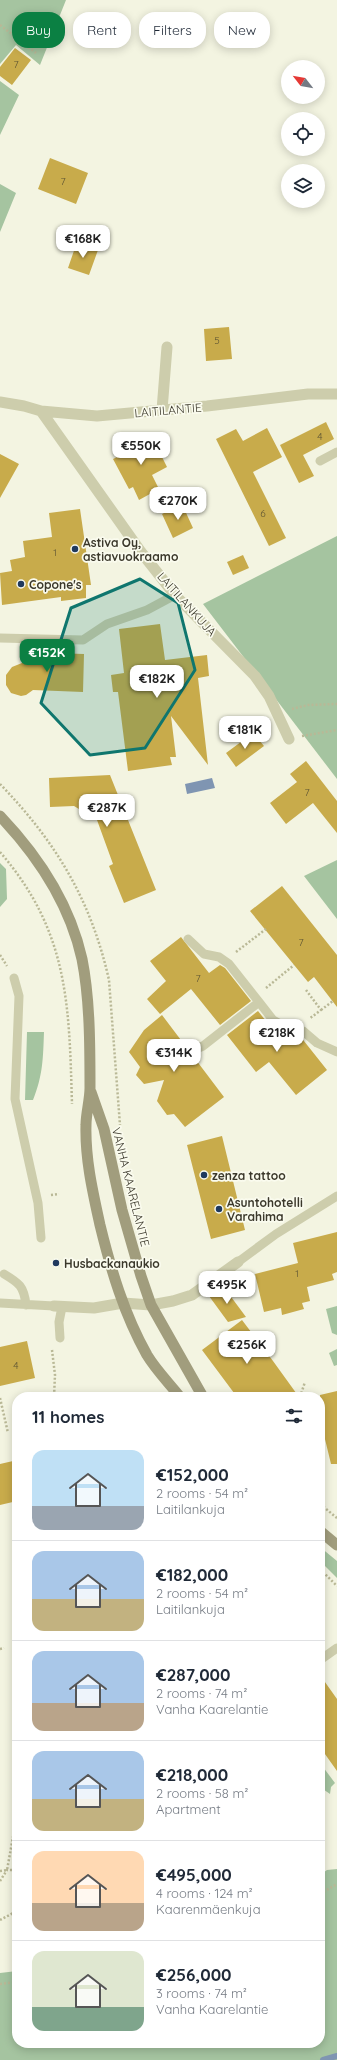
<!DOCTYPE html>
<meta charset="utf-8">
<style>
:root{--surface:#fff;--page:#f6f6f7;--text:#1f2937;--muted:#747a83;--line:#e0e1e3;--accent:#0b8043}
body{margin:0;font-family:Quicksand,sans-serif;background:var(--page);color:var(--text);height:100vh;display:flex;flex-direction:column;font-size:15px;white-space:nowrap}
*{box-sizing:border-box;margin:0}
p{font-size:13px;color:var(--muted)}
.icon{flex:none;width:22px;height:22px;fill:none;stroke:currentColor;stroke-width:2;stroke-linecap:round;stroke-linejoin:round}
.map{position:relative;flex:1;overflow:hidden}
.sheet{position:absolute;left:12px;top:1392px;width:313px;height:656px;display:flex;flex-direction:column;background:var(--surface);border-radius:16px;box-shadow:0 2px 10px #0003}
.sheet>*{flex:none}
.banner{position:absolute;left:12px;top:12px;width:313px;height:36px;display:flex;gap:8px}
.needle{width:26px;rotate:301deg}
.fabs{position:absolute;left:281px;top:60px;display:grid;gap:8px}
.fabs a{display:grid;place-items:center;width:44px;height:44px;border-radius:50%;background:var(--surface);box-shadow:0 2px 10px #0003;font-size:20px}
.price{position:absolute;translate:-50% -34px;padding:0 9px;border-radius:8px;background:#fff;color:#222;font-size:13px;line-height:26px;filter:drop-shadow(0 1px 2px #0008)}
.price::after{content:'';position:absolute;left:50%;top:24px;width:12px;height:9px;margin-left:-6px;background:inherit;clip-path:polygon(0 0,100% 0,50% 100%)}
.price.selected{background:var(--accent);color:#fff}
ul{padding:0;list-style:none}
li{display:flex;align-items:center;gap:12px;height:100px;padding:0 20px}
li+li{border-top:1px solid var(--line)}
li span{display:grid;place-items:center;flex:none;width:112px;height:80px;border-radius:12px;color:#555}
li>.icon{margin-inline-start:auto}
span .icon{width:48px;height:48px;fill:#fffc;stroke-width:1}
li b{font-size:17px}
h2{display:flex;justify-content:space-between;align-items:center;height:48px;padding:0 20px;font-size:17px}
.pill{padding:0 14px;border-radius:16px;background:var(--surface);box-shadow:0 2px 10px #0003;font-size:14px;line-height:36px}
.pill.selected{background:var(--accent);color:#fff}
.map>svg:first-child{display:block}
.green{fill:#a5c4a0}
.water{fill:#7f95b2}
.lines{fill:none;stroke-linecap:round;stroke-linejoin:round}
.stream{stroke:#7f95b2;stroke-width:6}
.building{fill:#c8ab4b}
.path{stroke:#b9b896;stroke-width:2.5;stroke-dasharray:2 2;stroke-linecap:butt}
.service{stroke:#cdcdac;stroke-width:9}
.minor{stroke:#cdcdac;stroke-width:11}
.secondary{stroke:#a19d7d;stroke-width:11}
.marked{fill:#0f766e;fill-opacity:0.2;stroke:#0f766e;stroke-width:3;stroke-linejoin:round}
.poi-dot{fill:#1f395e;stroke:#fafbee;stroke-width:1.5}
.labels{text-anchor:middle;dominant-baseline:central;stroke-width:3.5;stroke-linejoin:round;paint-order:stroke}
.number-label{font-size:10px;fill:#5e5533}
.street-label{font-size:12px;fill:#3b382b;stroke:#fafbee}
.poi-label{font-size:12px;font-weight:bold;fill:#3b382b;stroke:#fafbee;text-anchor:start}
</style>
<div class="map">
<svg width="337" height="2060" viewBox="0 0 337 2060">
<rect width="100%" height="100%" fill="#f3f4e1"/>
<path class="green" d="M0 0H66L40 65 16 45 0 64Z
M0 81 19 95 0 135Z
M0 184 16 193 0 232Z
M337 536V779L203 604Z
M337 860V919L304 876Z
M0 863 6 869 7 899 0 907Z
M27 1032H44C43 1059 43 1075 33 1100H25Z
M337 1306V1335L332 1333 326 1309Z
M337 1349V1365L334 1366 329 1353Z
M320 1547 337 1561V1578L320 1561Z
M320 1763 335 1783 331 1787 330 1794 320 1787Z
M337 1869V2060H0V1973L17 1971V2043H320V1875L327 1870Z"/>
<path class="water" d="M212 778 215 788 187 794 185 784Z"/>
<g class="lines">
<path class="stream" d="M323 2060 337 2056"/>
</g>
<path class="building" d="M15 48 31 60 12 85 0 76V67Z
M50 158 88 173 76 204 38 189Z
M77 242 98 250 89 275 68 268Z
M229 327 232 359 206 361 204 329Z
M326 422 334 439 303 455 314 476 299 483 280 445Z
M267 428 282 457 253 472 286 538 269 546 216 439 236 429 243 441Z
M150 433 167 467 152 475 159 489 139 500 133 487 129 489 113 459 135 448 132 442Z
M0 454 19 464 0 498Z
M182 504 193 528 173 538 162 514Z
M80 509 91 585H86V598L61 601V597L2 605 0 573 12 571 10 560 25 557 23 541 52 537 49 513Z
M243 555 249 568 233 575 227 562Z
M160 624 165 660 207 655 209 676 198 678 208 765 171 716 176 757H170L172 765 128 771 118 692H113L111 675 124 673 119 629Z
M22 649 53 650V653L84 654 83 692 33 690 26 695 21 696 11 693 6 685V675L12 667 22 663Z
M253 733 264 746 236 767 226 753Z
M306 761 337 801V833L313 803 286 824 270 803 297 782 290 774Z
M110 775 156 890 124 903 109 866 113 864 97 820 74 806 50 807 49 778Z
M282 886 337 955V1007L314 977 308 982 250 911Z
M181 937 209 973 220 965 225 968 251 1001 220 1025 191 989 160 1014 147 999 166 981 150 961Z
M258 1011 285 1045 296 1035 300 1036 327 1070 296 1095 269 1062 256 1072 227 1035Z
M162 1015 224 1097 185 1127 174 1114 167 1115 157 1101 164 1080 144 1084 136 1075 140 1067 129 1052 144 1030Z
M222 1136 245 1230 211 1239 187 1145Z
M337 1232V1272L332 1274 334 1280 307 1287 310 1301 302 1303 304 1309 282 1315 281 1308 264 1312 255 1274 298 1263 293 1243Z
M223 1286 246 1317 228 1322 209 1296Z
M242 1320 273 1361 299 1397H237L202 1350Z
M27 1341 35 1378 0 1386V1347Z
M337 1391V1464H331L324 1435 320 1436V1395Z
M13 1461 17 1479V1501L0 1505V1464Z
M320 1675 337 1699V1771L320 1747Z"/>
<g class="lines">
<path class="path" d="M0 25 36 53
M292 709 308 705 337 704
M302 736 337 730
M0 784C56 842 91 900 109 980L120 1125
M0 852C69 932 69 1005 72 1104
M236 952 266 929
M0 955 7 966
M266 988 294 965
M306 990 321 1010 309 1019
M321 1010 333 1001
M51 1195 59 1194
M52 1350 55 1375 54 1397
M300 1397 305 1382
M0 1398 8 1433
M320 1504 337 1518
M320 1569 337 1586
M0 1649 4 1648
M0 1871 7 1870 17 1815
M0 1881 7 1870H17
M320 1894 337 1884
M0 1920 17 1911
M0 1984 17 1982"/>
<path class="service" d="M320 461 337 452
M0 638 83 640 107 624 147 610 175 595
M188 939 204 954 219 957 229 964 259 1002
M14 978 19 996 15 1099 38 1203 41 1238
M196 1049 203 1046 259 1002 273 1020 280 1024 303 1031 317 1043 337 1052
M238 1262 276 1234 337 1196
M4 1274C19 1283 24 1286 26 1305
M0 1303 54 1306
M60 1338 59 1322 62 1307
M320 1660 337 1648"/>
<path class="minor" d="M0 402 24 406 41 411 97 416 207 406 308 394H337
M162 410 167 347
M41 411 141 552 175 595 255 676 269 696 289 739
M54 1306 94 1308 123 1303 151 1305 173 1301 192 1295 238 1262"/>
<path class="secondary" d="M0 816C38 856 70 905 82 959 90 999 90 1047 90 1088 90 1100 86 1113 86 1125 85 1159 93 1193 100 1225 111 1270 124 1314 147 1355 156 1370 169 1383 180 1397
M91 1092 104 1129 122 1210 141 1276 151 1305 203 1397
M320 1531 337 1545"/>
</g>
<path class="marked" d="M140 579 178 603 195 670 145 748 90 755 41 703 71 608Z"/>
<g class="poi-dot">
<circle cx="75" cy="549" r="4"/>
<circle cx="21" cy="584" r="4"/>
<circle cx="204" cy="1175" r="4"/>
<circle cx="219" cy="1209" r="4"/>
<circle cx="56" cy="1263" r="4"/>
</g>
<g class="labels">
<g class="number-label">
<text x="16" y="64">7</text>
<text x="63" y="181">7</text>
<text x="217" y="340">5</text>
<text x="320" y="436">4</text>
<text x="263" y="513">6</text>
<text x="55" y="552">1</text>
<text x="307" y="792">7</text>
<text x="301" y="942">7</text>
<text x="198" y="978">7</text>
<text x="297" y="1273">1</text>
<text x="16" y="1365">4</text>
</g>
<g class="street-label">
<text transform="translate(168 410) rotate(-5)">LAITILANTIE</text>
<text transform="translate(187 604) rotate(48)">LAITILANKUJA</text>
<text transform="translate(131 1187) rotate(76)">VANHA KAARELANTIE</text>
</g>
<g class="poi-label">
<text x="83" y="542">Astiva Oy,<tspan x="83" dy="14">astiavuokraamo</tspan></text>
<text x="29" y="584">Copone's</text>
<text x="212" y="1175">zenza tattoo</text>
<text x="227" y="1202">Asuntohotelli<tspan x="227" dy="14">Varahima</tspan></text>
<text x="64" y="1263">Husbackanaukio</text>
</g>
</g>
</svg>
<div class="fabs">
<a><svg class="needle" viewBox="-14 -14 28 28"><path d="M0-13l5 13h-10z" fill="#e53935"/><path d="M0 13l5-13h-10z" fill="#747a83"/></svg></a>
<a><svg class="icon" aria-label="locate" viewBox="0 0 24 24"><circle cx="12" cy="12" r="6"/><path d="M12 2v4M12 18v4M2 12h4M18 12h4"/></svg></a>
<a><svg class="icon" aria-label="layers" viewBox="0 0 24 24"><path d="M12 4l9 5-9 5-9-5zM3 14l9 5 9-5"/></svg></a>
</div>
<b class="price" style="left:83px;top:259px">€168K</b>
<b class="price" style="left:141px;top:466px">€550K</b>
<b class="price" style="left:178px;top:521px">€270K</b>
<b class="price selected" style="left:47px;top:673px">€152K</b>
<b class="price" style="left:157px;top:699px">€182K</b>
<b class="price" style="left:245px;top:750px">€181K</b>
<b class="price" style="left:107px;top:828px">€287K</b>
<b class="price" style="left:277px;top:1053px">€218K</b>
<b class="price" style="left:174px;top:1073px">€314K</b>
<b class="price" style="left:227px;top:1305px">€495K</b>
<b class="price" style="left:247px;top:1365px">€256K</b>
<div class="banner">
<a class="pill selected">Buy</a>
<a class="pill">Rent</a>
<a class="pill">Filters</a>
<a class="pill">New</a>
</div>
<section class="sheet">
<h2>11 homes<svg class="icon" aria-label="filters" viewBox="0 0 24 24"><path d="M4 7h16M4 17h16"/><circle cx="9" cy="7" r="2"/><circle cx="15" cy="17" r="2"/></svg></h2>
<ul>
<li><span style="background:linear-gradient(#bfe0f5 70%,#9aa5b1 0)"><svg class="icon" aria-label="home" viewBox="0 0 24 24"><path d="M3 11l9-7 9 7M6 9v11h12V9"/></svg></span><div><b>€152,000</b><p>2 rooms · 54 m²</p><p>Laitilankuja</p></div></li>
<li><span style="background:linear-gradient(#a9c7e8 60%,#c2b280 0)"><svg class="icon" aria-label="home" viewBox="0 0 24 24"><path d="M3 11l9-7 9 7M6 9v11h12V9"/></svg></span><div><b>€182,000</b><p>2 rooms · 54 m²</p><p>Laitilankuja</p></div></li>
<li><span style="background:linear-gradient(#a9c7e8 65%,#b9a48a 0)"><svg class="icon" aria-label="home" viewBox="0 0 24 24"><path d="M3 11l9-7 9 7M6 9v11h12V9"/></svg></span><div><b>€287,000</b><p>2 rooms · 74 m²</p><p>Vanha Kaarelantie</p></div></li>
<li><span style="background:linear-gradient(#a9c7e8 60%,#c2b280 0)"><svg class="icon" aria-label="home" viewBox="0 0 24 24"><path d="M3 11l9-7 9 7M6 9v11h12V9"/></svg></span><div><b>€218,000</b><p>2 rooms · 58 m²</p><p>Apartment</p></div></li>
<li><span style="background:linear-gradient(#ffd9b3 65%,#b9a48a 0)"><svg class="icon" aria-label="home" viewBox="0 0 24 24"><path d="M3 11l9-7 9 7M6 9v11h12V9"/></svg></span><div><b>€495,000</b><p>4 rooms · 124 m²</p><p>Kaarenmäenkuja</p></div></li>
<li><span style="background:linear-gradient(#dfe7d0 70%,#7fa58c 0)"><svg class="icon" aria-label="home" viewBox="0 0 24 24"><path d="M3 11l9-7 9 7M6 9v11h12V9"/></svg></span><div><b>€256,000</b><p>3 rooms · 74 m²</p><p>Vanha Kaarelantie</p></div></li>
</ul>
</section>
</div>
